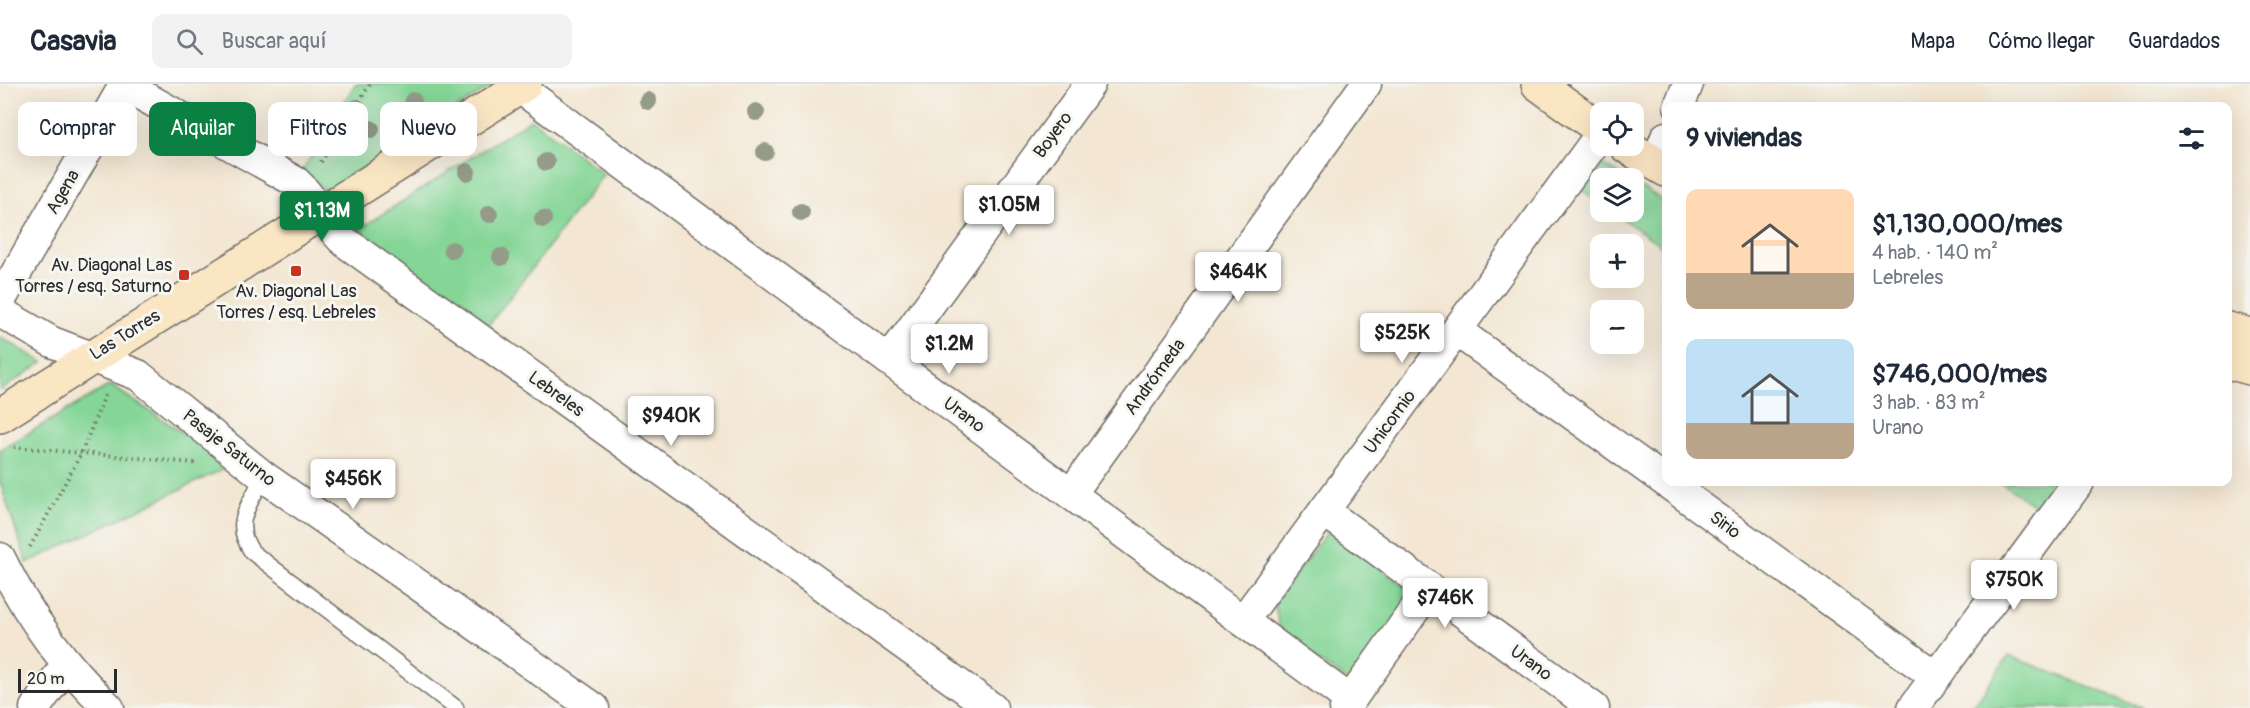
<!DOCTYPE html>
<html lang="es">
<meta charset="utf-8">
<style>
:root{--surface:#fff;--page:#f2f2f3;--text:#1f2937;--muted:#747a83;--line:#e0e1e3;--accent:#0b8043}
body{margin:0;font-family:Pangolin,sans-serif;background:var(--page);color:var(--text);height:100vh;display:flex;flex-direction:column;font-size:22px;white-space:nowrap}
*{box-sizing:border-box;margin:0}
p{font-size:20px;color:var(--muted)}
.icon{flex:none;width:33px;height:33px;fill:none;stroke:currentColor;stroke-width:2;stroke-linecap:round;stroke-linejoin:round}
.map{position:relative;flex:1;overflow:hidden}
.details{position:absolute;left:1662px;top:18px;width:570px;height:384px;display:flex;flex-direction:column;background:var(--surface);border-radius:12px;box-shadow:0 6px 24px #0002}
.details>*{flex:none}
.top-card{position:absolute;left:18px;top:18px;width:570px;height:54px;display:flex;gap:12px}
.buttons{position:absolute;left:1590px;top:18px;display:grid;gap:12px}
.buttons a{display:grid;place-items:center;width:54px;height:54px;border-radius:12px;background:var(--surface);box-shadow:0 6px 24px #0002;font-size:30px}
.scale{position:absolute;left:18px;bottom:15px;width:99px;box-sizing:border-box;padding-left:6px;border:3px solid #2b2b2b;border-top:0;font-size:16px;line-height:21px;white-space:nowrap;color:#2b2b2b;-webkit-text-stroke:4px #f6f6f2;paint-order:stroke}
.price{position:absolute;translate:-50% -51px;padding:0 14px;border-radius:6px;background:#fff;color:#222;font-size:20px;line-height:39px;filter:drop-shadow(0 2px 3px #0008)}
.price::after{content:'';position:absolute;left:50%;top:36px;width:18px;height:14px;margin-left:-9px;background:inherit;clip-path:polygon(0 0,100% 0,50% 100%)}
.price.active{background:var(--accent);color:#fff}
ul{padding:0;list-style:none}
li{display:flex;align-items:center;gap:18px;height:150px;padding:0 24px}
li span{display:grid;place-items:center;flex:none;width:168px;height:120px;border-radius:12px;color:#555}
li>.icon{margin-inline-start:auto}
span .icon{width:72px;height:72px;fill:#fffc;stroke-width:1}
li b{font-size:26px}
h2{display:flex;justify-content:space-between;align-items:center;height:72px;padding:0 24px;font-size:26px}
.pill{padding:0 21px;border-radius:12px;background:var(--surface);box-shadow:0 6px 24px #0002;font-size:21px;line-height:54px}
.pill.active{background:var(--accent);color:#fff}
header{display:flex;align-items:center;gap:36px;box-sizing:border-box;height:84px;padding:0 30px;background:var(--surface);border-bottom:2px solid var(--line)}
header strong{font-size:28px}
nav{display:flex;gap:33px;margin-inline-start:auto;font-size:21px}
.search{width:420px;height:54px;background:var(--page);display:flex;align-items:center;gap:15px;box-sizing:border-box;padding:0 21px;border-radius:12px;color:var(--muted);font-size:22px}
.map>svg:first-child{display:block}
.green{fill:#84d596;stroke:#588060;stroke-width:1.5}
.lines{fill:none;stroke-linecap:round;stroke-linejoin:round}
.lane-casing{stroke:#716c65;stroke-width:18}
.street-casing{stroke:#716c65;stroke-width:33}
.secondary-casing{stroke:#716c65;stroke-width:36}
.path{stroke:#716c65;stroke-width:4;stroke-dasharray:1.5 4.5;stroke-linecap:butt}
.lane{stroke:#fff;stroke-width:15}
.street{stroke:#fff;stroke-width:30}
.secondary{stroke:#fbe6c4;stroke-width:33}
.tree{fill:#949b88}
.poi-dot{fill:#c8321e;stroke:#f6f6f2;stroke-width:2}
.labels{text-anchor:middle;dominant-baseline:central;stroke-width:6;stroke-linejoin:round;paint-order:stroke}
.street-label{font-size:18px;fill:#2b2b2b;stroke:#f6f6f2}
.poi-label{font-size:18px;fill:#2b2b2b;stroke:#f6f6f2;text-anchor:end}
</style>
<header>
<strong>Casavia</strong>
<div class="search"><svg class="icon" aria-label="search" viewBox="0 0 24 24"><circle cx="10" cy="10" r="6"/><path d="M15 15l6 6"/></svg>Buscar aquí</div>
<nav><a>Mapa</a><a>Cómo llegar</a><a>Guardados</a></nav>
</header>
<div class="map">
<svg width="2250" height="624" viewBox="0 0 2250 624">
<rect width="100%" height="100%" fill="#f6f6f2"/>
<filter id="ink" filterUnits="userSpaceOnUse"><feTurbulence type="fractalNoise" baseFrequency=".0167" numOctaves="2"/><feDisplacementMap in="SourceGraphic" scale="12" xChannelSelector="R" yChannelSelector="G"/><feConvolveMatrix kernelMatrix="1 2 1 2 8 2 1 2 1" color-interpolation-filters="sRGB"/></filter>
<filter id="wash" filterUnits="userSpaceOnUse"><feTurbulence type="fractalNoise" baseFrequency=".008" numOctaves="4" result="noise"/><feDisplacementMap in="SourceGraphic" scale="24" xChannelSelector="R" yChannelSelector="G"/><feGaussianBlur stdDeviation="1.35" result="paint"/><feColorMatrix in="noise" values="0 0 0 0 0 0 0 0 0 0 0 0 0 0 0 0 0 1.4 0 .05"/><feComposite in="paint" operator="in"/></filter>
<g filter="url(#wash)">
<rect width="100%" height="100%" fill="#f3e6d2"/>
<path class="green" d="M355 0H495L327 107 301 89Z
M531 35 604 90 488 242 359 145Z
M1602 80 1626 94H1600V119L1582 106Z
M1634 99 1666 118V165L1613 128H1634Z
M0 253 43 278 0 307Z
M110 301 232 381 27 479 0 399V366Z
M2000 398H2055L2039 425Z
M1328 447 1414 509 1349 598 1281 552 1274 518Z
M2009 572 2144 624H1972Z"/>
</g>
<g filter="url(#ink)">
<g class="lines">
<defs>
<path id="lane" d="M263 392C250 423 231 437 252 468L456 624"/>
<path id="street" d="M122 0 296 98C316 116 325 141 345 158L992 624
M520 4 1350 616
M1679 22 1688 0
M1656 80 1666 53
M0 217 125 0
M0 228 52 258 138 291 263 392 594 624
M1457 247 1936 593
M889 276 1090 0
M1071 410 1366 0
M1324 427 1594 624
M0 474C27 530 63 581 109 624
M1243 537 1600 51
M35 624 67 580
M1345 624 1430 504
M1913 624 2079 398"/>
<path id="secondary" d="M1538 0 1600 45
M1626 62 1666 86
M2228 245 2250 251
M2228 278 2250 284
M0 332 525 0"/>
</defs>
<use href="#lane" class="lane-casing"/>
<use href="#street" class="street-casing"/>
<use href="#secondary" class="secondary-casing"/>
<path class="path" d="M321 78 370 0
M14 363 195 379
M30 463 81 370 105 311"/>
<use href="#lane" class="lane"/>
<use href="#street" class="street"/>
<use href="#secondary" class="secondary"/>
</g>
<g class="tree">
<circle cx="413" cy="17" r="9"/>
<circle cx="648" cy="17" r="9"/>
<circle cx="357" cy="24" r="9"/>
<circle cx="756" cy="28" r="9"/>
<circle cx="371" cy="45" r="9"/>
<circle cx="765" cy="68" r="9"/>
<circle cx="546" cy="78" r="9"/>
<circle cx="467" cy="88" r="9"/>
<circle cx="801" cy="128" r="9"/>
<circle cx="489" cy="130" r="9"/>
<circle cx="543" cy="135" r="9"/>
<circle cx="452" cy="166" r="9"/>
<circle cx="501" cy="173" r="9"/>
</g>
</g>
<g class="poi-dot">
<rect x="290" y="181" width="12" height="12" rx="3"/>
<rect x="178" y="185" width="12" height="12" rx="3"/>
</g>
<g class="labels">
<g class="street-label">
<text transform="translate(1053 51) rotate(-54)">Boyero</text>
<text transform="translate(63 108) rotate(-60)">Agena</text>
<text transform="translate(125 251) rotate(-32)">Las Torres</text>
<text transform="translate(1155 293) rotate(-54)">Andrómeda</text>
<text transform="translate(556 310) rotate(36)">Lebreles</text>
<text transform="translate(964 331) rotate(36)">Urano</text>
<text transform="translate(1390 338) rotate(-54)">Unicornio</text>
<text transform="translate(229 364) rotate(38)">Pasaje Saturno</text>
<text transform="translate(1725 441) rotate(36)">Sirio</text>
<text transform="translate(1531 579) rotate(36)">Urano</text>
</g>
<g class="poi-label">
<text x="172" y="181">Av. Diagonal Las<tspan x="172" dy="21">Torres / esq. Saturno</tspan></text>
<text x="296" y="207" text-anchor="middle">Av. Diagonal Las<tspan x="296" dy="21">Torres / esq. Lebreles</tspan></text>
</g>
</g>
</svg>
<div class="buttons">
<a><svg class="icon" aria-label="locate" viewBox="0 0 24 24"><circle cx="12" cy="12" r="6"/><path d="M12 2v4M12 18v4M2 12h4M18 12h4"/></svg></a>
<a><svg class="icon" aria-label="layers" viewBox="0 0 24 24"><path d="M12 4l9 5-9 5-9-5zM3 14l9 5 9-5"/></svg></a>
<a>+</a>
<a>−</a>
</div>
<div class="scale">20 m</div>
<b class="price" style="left:1009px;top:152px">$1.05M</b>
<b class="price active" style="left:322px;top:158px">$1.13M</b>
<b class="price" style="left:1238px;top:219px">$464K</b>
<b class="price" style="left:1402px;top:280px">$525K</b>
<b class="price" style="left:949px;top:291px">$1.2M</b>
<b class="price" style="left:671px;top:363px">$940K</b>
<b class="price" style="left:353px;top:426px">$456K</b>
<b class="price" style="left:2014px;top:527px">$750K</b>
<b class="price" style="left:1445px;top:545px">$746K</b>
<div class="top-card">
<a class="pill">Comprar</a>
<a class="pill active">Alquilar</a>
<a class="pill">Filtros</a>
<a class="pill">Nuevo</a>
</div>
<section class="details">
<h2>9 viviendas<svg class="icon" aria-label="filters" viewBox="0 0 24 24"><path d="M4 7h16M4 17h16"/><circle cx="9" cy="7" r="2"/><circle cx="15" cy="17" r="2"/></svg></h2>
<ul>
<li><span style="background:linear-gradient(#ffd9b3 70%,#b9a48a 0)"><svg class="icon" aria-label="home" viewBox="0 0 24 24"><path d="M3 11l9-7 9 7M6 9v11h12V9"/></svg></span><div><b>$1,130,000/mes</b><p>4 hab. · 140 m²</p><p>Lebreles</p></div></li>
<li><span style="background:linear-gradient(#bfe0f5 70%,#b9a48a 0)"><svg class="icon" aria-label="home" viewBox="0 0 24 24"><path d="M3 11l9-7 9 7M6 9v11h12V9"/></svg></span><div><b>$746,000/mes</b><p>3 hab. · 83 m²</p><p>Urano</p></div></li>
</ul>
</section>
</div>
